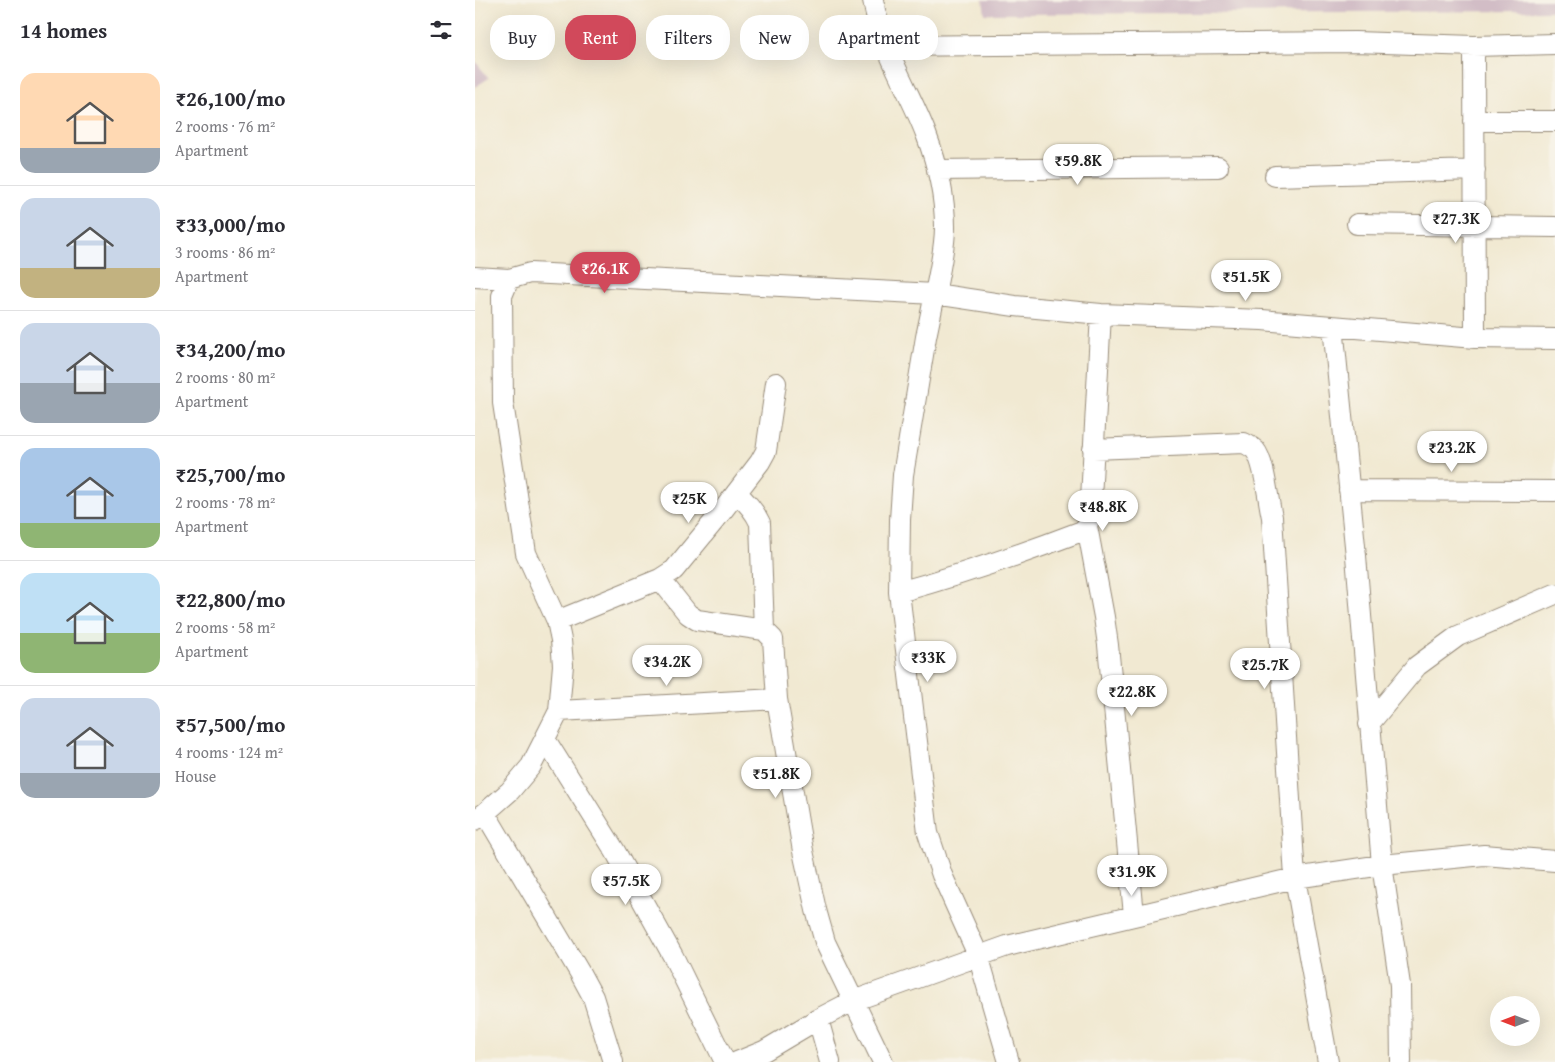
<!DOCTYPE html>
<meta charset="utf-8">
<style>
:root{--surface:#fff;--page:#f7f7f7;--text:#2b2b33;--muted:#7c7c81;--line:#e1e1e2;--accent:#d1495b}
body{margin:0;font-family:"Gentium Book Plus",serif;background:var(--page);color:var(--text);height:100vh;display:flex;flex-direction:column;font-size:19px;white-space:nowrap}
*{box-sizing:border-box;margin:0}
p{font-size:16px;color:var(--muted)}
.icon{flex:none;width:28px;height:28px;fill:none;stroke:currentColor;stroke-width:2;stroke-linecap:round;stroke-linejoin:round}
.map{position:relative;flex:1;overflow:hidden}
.side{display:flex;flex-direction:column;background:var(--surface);width:475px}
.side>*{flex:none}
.guide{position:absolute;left:15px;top:15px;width:475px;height:45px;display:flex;gap:10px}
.needle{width:32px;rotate:270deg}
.tools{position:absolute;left:1015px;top:996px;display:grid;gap:10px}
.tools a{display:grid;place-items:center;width:50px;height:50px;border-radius:50%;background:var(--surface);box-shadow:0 5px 20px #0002;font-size:25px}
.price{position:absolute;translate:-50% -42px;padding:0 11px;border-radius:18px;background:#fff;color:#222;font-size:16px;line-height:32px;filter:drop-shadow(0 1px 2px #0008)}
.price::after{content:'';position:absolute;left:50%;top:30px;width:15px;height:11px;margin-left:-8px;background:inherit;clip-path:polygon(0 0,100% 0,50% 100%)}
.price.on{background:var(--accent);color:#fff}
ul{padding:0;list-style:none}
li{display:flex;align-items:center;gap:15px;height:125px;padding:0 20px}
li+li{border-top:1px solid var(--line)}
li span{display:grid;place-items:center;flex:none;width:140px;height:100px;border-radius:15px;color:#555}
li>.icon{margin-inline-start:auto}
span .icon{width:60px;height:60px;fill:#fffc;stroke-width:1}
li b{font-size:21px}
h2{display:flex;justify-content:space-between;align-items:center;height:60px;padding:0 20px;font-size:21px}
.pill{padding:0 18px;border-radius:20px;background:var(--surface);box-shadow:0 5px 20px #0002;font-size:18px;line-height:45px}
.pill.on{background:var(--accent);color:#fff}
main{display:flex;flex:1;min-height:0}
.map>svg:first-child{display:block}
.industrial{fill:#d2bdc6}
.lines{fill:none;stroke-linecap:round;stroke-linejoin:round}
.minor-casing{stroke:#968a78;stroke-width:22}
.minor{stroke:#fff;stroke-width:20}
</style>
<main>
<section class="side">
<h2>14 homes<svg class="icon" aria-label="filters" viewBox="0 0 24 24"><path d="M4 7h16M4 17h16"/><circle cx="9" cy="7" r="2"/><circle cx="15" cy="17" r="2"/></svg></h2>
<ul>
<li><span style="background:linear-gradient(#ffd9b3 75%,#9aa5b1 0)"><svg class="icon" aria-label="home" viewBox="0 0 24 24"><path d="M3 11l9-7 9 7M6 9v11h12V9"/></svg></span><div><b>₹26,100/mo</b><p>2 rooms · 76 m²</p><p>Apartment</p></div></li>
<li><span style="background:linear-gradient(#c9d6e8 70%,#c2b280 0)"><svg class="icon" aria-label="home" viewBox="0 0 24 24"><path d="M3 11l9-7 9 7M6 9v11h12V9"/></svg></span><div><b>₹33,000/mo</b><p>3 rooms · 86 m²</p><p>Apartment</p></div></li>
<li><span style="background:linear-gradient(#c9d6e8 60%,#9aa5b1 0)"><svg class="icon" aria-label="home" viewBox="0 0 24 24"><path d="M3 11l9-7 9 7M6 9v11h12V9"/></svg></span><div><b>₹34,200/mo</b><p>2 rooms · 80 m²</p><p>Apartment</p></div></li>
<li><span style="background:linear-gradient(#a9c7e8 75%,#8fb573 0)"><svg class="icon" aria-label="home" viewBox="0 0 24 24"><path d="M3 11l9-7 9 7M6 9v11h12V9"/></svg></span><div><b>₹25,700/mo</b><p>2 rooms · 78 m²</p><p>Apartment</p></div></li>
<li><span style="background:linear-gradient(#bfe0f5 60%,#8fb573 0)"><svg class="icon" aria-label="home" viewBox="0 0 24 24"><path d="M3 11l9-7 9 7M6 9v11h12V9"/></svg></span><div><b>₹22,800/mo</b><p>2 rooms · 58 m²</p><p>Apartment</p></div></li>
<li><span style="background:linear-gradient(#c9d6e8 75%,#9aa5b1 0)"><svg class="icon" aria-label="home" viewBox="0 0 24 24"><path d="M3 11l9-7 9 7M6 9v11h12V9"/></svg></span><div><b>₹57,500/mo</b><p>4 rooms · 124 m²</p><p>House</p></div></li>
</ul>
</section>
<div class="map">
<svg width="1080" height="1062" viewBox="0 0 1080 1062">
<rect width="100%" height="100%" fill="#f7f3e8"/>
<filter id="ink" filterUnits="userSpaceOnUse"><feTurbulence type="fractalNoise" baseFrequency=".02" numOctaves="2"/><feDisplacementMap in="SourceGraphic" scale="10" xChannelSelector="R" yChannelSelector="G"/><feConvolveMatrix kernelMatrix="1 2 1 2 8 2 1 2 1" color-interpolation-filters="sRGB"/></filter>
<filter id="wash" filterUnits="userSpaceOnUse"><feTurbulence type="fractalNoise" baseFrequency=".0096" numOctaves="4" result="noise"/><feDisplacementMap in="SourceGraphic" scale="20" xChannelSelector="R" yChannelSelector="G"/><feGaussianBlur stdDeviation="1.12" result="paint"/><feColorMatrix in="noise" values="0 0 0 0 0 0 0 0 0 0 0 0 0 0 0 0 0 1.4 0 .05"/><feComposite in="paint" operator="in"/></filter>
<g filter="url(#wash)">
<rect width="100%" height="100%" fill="#f1e9d2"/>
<path class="industrial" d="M508 0H1080V11L510 14Z
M0 61 14 78 0 87Z"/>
</g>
<g filter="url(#ink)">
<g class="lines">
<defs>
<path id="minor" d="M410 46 880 42 999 46 1080 44
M999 46 1000 338
M999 121H1080
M462 170 743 167
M800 176 1000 170
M882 224 1080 227
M0 277 34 279
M858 326 881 556 907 865 925 985 926 1062
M618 449 769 443C773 445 777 447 780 450 790 462 793 501 797 517L820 878 853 1062
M874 490 1080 491
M261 493C272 502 279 510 285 523L289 630
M612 526 629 617 633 645 659 915
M185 579 213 614 222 620 289 630 298 639 302 699 328 851 341 910 350 942 408 1062
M424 592C486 575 547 554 607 531L612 526 615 517 626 314
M82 621 185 579 199 570 245 514 285 462 291 451 301 383
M84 711 302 699
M894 724 942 666 983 636 1080 594
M70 739 140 851 198 956 250 1062
M10 813 105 973 118 997 138 1062
M0 820 10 813 35 791 56 766 84 711 88 665 86 640 82 621 51 553 28 403 27 296 34 279 55 273 460 294C464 272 470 249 470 227 470 196 462 163 451 134 434 89 406 49 398 0
M343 1019 355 1062
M262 1062 289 1051 343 1019 378 1001 532 946 820 878 907 865 1009 855 1080 861
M534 1062 503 955 467 875 453 833 424 592 425 520 428 475 451 337 460 294 540 306 626 314 787 320 1000 338 1080 339"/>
</defs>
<use href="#minor" class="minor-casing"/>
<use href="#minor" class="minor"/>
</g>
</g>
</svg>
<div class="tools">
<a><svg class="needle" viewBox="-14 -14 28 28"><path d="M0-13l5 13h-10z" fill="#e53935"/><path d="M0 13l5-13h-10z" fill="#7c7c81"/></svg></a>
</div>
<b class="price" style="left:603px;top:186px">₹59.8K</b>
<b class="price" style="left:981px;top:244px">₹27.3K</b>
<b class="price on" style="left:130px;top:294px">₹26.1K</b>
<b class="price" style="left:771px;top:302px">₹51.5K</b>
<b class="price" style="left:977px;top:473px">₹23.2K</b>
<b class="price" style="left:214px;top:524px">₹25K</b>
<b class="price" style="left:628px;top:532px">₹48.8K</b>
<b class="price" style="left:453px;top:683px">₹33K</b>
<b class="price" style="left:192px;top:687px">₹34.2K</b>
<b class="price" style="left:790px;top:690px">₹25.7K</b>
<b class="price" style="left:657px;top:717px">₹22.8K</b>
<b class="price" style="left:301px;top:799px">₹51.8K</b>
<b class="price" style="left:657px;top:897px">₹31.9K</b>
<b class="price" style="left:151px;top:906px">₹57.5K</b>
<div class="guide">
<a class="pill">Buy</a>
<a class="pill on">Rent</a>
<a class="pill">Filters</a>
<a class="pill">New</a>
<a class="pill">Apartment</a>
</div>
</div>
</main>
